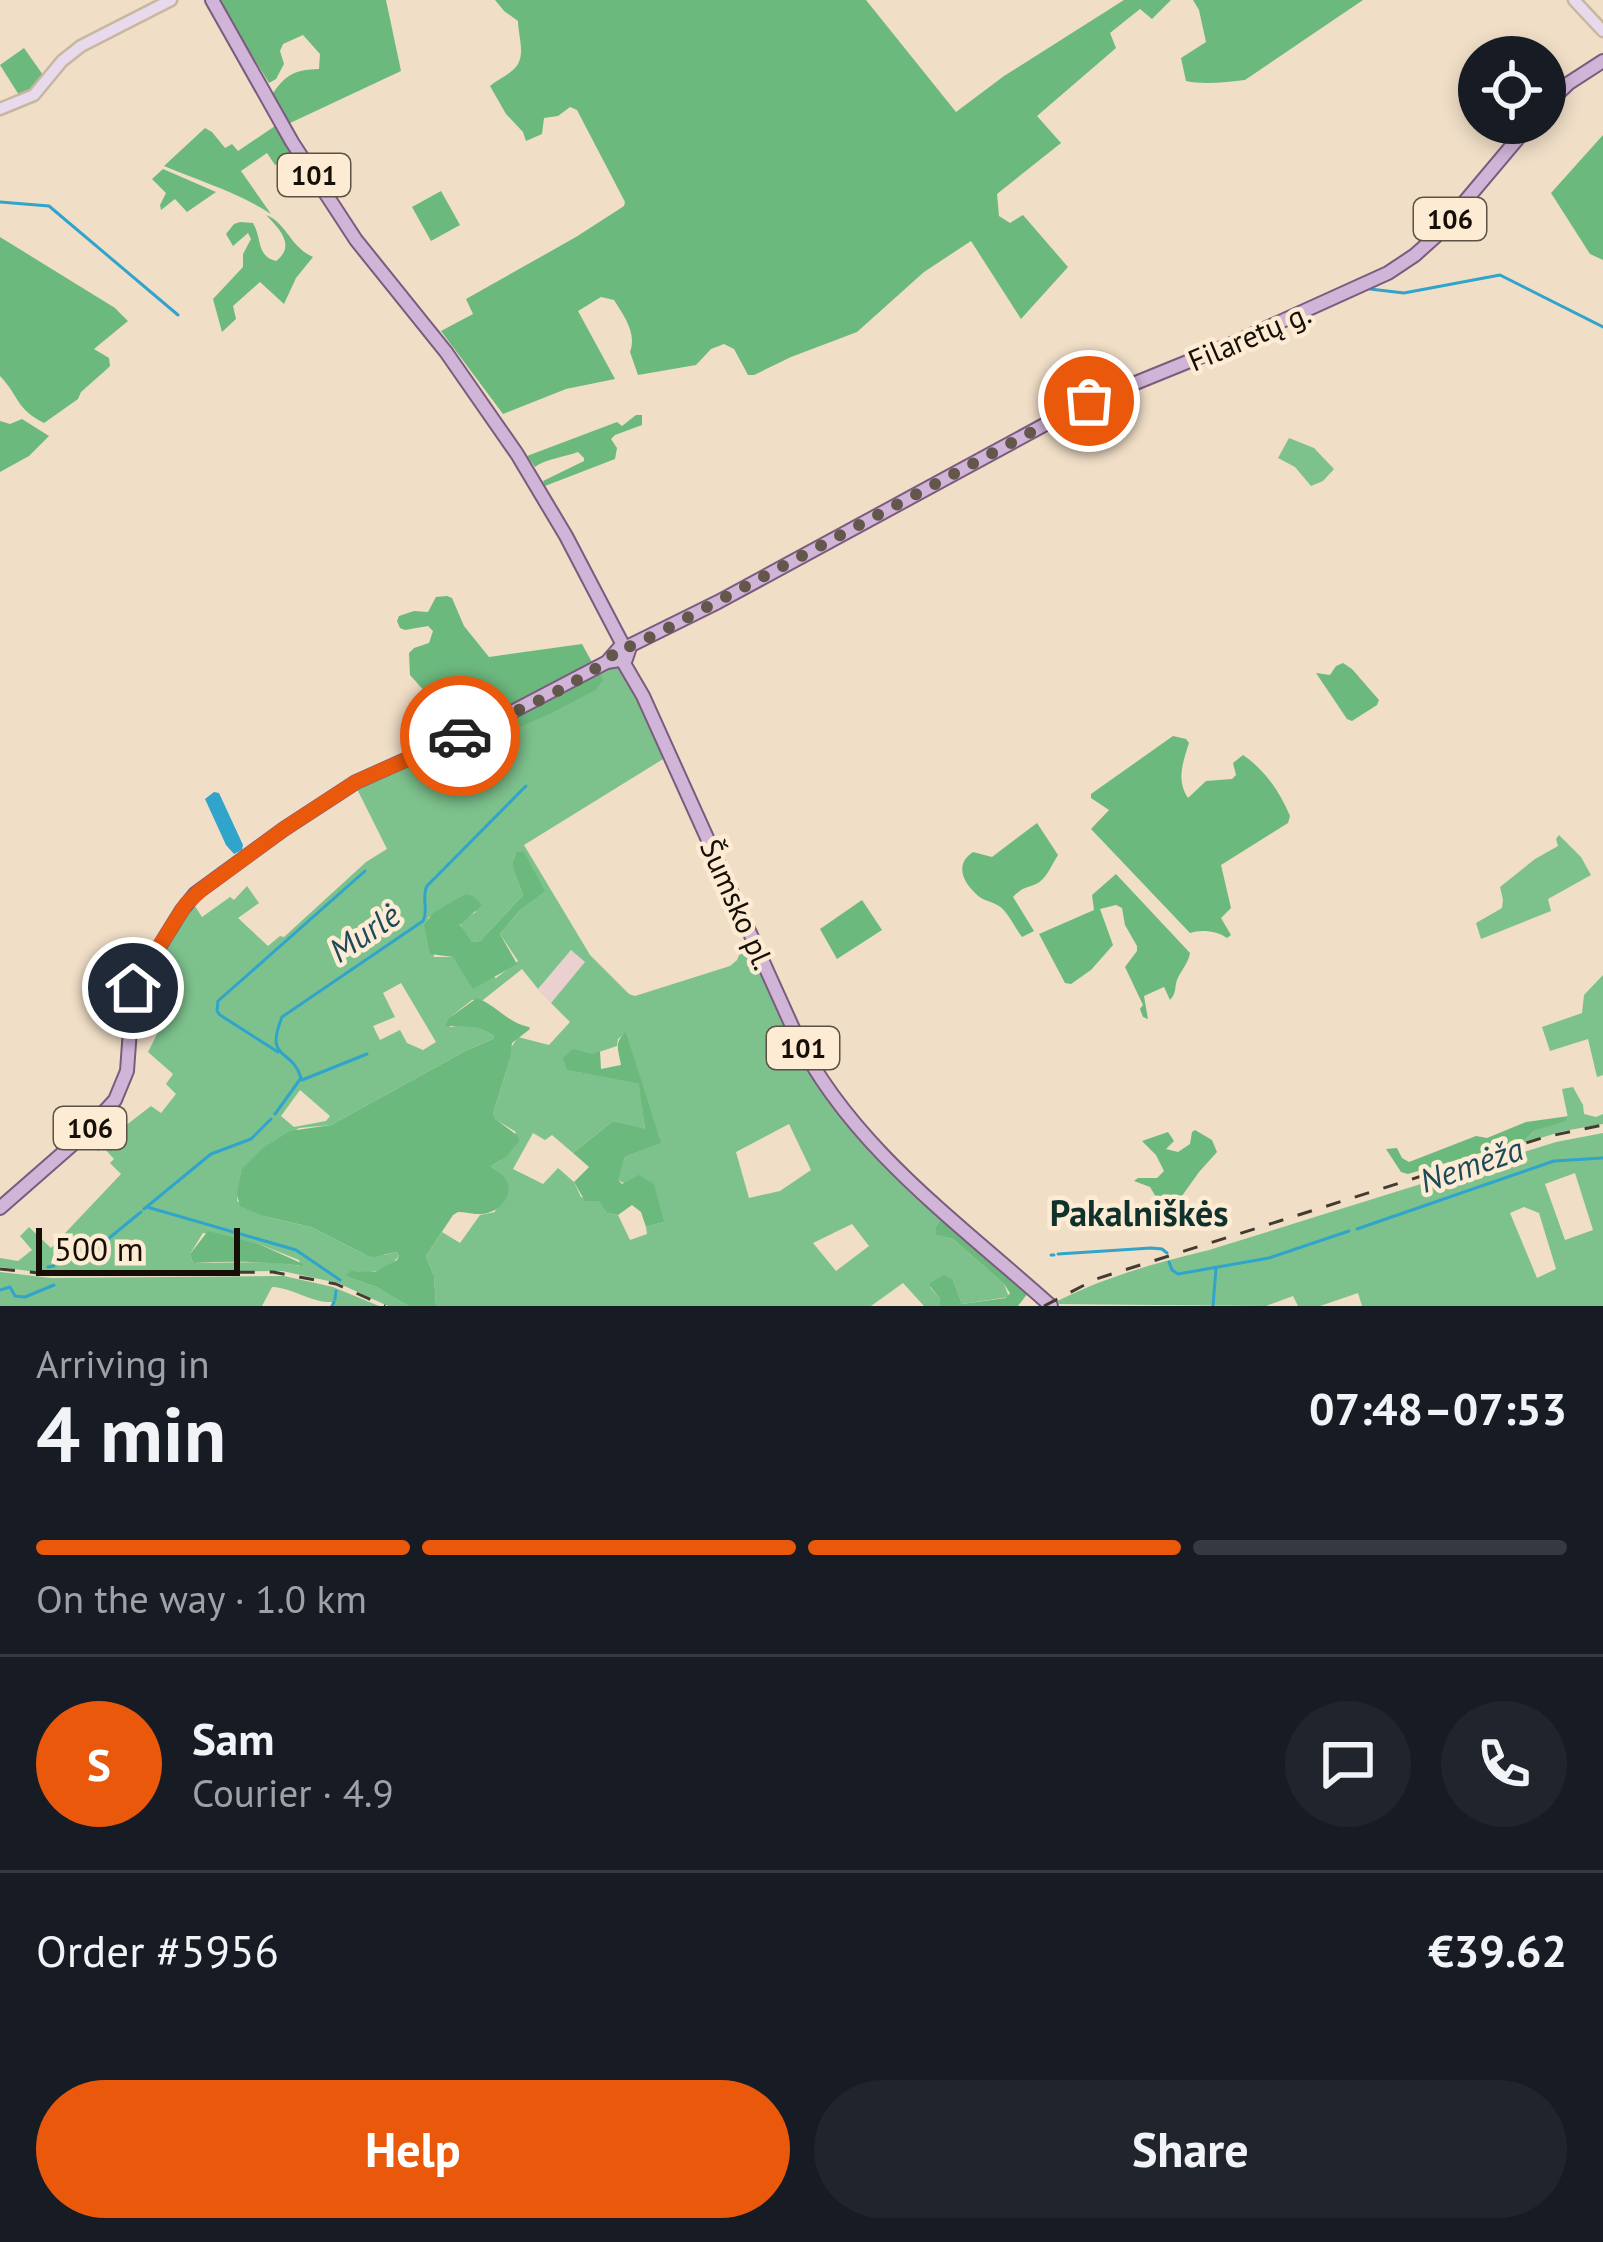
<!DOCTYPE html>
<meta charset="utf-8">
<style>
:root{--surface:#171b24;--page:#20242c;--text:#f1f3f6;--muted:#9ea1a6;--line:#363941;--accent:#ea580c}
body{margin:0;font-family:"PT Sans",sans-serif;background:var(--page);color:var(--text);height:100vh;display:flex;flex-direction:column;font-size:45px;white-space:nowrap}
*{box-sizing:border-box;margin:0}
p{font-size:39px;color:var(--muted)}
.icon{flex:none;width:66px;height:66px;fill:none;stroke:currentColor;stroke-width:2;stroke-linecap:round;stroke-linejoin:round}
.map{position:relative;height:1306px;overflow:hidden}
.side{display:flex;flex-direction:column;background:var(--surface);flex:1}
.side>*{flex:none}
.buttons{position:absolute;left:1458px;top:36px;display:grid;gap:24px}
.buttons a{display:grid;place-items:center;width:108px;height:108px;border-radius:50%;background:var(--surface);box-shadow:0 6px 18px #0003;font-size:60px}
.scale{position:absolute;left:36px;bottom:30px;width:204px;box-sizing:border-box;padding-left:12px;border:6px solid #150f07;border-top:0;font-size:33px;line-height:42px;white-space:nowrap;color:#150f07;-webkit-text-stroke:9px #fdebd4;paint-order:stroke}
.pin{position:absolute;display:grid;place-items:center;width:102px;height:102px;color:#fff;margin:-51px;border:6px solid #fff;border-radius:50%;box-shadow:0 3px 12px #0007}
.courier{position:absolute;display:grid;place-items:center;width:120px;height:120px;margin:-60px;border:9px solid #ea580c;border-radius:50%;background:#fff;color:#222;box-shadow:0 3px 15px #0007}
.overview em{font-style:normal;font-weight:700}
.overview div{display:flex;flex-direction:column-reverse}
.overview{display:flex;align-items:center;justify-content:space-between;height:204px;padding:0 36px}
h1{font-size:78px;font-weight:700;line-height:90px}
.bar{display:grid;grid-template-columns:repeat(4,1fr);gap:18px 12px;align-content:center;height:144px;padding:0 36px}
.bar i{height:15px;border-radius:9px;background:var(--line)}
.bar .active{background:var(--accent)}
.bar p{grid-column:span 4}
.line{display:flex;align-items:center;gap:30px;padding:0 36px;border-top:3px solid var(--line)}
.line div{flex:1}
.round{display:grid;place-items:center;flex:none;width:126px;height:126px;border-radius:63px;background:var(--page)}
.primary-button{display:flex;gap:24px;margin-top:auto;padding:24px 36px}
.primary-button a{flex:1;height:138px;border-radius:72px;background:var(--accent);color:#fff;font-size:48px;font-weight:700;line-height:138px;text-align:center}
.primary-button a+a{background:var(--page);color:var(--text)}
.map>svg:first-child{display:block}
.commercial{fill:#ead0ce}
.green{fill:#7dc28d;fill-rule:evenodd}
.forest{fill:#6cb97e}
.water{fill:#31a4cc}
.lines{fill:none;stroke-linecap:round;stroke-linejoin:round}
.stream{stroke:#31a4cc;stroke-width:3}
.secondary-casing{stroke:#c7b6a0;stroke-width:15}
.primary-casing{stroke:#7b5b7e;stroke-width:16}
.secondary{stroke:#e8daec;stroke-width:10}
.primary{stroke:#d1b5d8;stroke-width:12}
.rail{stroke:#443b30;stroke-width:3;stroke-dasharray:15 15;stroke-linecap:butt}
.done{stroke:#62574a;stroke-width:12;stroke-dasharray:0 21.6}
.route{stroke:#ea580c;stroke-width:15}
.labels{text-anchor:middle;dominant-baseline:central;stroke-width:9;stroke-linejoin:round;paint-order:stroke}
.shield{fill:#fdebd4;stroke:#5b5144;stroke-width:3}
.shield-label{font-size:27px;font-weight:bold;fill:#150f07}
.street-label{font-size:30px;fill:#150f07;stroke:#fdebd4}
.water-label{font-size:33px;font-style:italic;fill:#1b4a5b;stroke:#fdebd4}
.quarter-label{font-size:36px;font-weight:bold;fill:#10322d;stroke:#fdebd4}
</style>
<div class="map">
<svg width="1603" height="1306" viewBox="0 0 1603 1306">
<rect width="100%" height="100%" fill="#f0dec7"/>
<path class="commercial" d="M 571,950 L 585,962 L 551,1003 L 538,990 Z"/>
<g class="green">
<path d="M 1289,438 L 1314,448 L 1334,469 L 1323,481 L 1311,486 L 1295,467 L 1278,458 Z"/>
<path d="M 624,664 L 668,756 L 524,845 L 590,955 L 629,994 L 635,996 L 730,966 L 737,960 L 746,938 L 815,1076 L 944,1214 L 935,1228 L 937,1235 L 953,1239 L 1004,1284 L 1009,1297 L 962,1304 L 953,1280 L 930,1287 L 940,1299 L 940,1306 L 924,1306 L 903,1283 L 871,1306 L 436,1306 L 434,1276 L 426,1256 L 442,1232 L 460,1243 L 480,1215 L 495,1212 L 500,1174 L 491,1166 L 501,1160 L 516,1132 L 493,1118 L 493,1114 L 510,1059 L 510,1049 L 518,1037 L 549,1045 L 570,1022 L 551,1003 L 585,962 L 571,950 L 538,989 L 522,969 L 483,1000 L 472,1000 L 449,1018 L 450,1027 C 467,1024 479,1026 494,1036 L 493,1039 L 465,1051 L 331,1125 L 299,1128 L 241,1170 L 237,1201 L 263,1216 L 311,1227 L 366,1255 L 384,1255 L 396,1252 L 399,1255 C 391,1269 373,1275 357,1271 L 348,1277 L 376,1287 L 408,1306 L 388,1306 L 338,1283 L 282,1271 L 43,1273 L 0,1267 L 0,1258 L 18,1261 L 32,1250 L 20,1236 L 29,1227 L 51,1248 L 121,1174 L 110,1163 L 114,1159 L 104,1148 L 98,1151 L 87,1140 L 106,1121 L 116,1130 L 122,1124 L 125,1126 L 151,1106 L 161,1113 L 176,1094 L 166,1084 L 173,1074 L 148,1052 L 158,1032 L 146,1023 L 154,1006 L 172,988 L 149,965 L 191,900 L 202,917 L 230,897 L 234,900 L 247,886 L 259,903 L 238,918 L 268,946 L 280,936 L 284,937 L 366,862 L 387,849 L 355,785 L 464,736 C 507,753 561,689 596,671 C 604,667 615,666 624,664 ZM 512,864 L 544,890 L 520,910 L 500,934 L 518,961 L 496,978 L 453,957 L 434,957 L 428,918 L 465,894 L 476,912 L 461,921 L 461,929 L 472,942 L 480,941 L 523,895 ZM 401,983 L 436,1042 L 423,1050 L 407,1043 L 400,1030 L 380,1040 L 373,1026 L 395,1017 L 383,993 ZM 626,1033 L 660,1143 L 625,1157 L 617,1180 L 624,1183 L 664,1222 L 646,1227 L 647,1234 L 630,1240 L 618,1215 L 607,1213 L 600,1201 L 581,1197 L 574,1182 L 558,1168 L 543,1184 L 513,1169 L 533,1133 L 545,1140 L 552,1135 L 573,1153 L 613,1121 L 645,1130 L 640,1084 L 568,1070 L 566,1063 L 617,1046 L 618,1039 ZM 300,1090 L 330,1116 L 326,1121 L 294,1127 L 281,1116 ZM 789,1124 L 811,1170 L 780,1191 L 749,1198 L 736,1152 ZM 852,1224 L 869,1246 L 836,1271 L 813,1243 ZM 203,1233 L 259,1244 L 299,1260 L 301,1266 L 273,1262 L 193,1263 L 190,1254 Z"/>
<path d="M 1559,835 L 1581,857 L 1591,875 L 1548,899 L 1551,911 L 1481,939 L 1476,923 L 1502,908 L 1503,900 L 1500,887 L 1535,859 L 1558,846 L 1556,839 Z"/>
<path d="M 1603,975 L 1603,1075 L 1597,1077 L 1588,1039 L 1550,1051 L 1542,1027 L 1582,1013 L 1584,995 Z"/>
<path d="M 1573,1087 L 1583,1105 L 1584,1114 L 1596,1117 L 1603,1114 L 1603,1124 L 1564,1131 L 1509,1147 L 1508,1144 L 1525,1140 L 1534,1131 L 1568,1118 L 1562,1089 Z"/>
<path d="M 1603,1133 L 1603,1306 L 1362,1306 L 1358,1293 L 1320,1306 L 1298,1306 L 1293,1296 L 1266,1306 L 1052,1304 C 1101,1278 1155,1263 1209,1250 L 1556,1142 ZM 1575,1173 L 1593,1230 L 1565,1240 L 1545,1184 ZM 1524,1207 L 1539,1213 L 1556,1269 L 1537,1278 L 1510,1213 Z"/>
<path d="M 0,1272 L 51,1278 L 284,1276 L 333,1287 L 379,1306 L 333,1306 L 332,1302 C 311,1303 294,1288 272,1287 L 262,1306 L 0,1306 Z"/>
</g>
<g class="forest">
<path d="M 218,0 L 386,0 L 401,71 L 288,124 L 272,96 L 273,93 C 287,73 296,70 319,69 L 320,54 L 303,35 L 283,44 L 280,51 L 284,64 L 276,79 L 269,83 Z"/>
<path d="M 495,0 L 866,0 L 956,112 L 1004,76 L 1124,0 L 1171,0 L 1152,19 L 1140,9 L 1110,33 L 1116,48 L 1037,116 L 1061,143 L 997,194 L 999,216 L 1010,223 L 1023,215 L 1068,267 L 1021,319 L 971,241 L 924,272 L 857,332 L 791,357 L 754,375 L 748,375 L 734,349 L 724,344 L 711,349 L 696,365 L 638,375 L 630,352 C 637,333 624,316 614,300 L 601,297 L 578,311 L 615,379 L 566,389 L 503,414 L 441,331 L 473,314 L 466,299 L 576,237 L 624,206 L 625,202 L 577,110 L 570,107 L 558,116 L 544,118 L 542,134 L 526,141 L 523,132 L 506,114 L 490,86 C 497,80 507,76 514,69 C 527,57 518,36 518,21 L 504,11 Z"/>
<path d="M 1193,0 L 1363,0 L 1245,80 C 1227,82 1204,85 1186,81 L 1181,58 L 1206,42 L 1199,10 Z"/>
<path d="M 24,48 L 43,75 L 34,87 L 19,95 L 0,65 Z"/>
<path d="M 275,126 L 304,171 L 294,178 L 283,161 L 275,165 L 267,153 L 241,171 L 271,214 C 239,193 200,181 164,166 L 205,128 L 212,132 L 225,148 L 232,144 L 238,151 Z"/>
<path d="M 1603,135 L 1603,260 L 1590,254 L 1551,193 Z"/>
<path d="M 163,169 L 216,192 L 187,212 L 175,199 L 161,210 L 160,205 L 166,193 L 152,179 Z"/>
<path d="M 441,191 L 460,225 L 431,241 L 412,207 Z"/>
<path d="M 266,215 C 286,222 290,247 313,257 L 296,278 L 284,304 L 260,282 L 233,306 L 236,319 L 222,332 L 213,299 L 243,267 L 243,254 L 251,239 L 248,233 L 233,246 L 226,234 L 234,224 L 240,222 L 253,223 C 262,238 256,256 276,261 C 296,246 280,229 266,215 Z"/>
<path d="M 0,237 L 115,308 L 128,321 L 94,349 L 109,358 L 110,366 L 107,369 L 81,392 L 78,399 L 44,423 C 15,408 20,397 0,376 Z"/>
<path d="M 636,415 L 642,415 L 642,425 L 615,435 L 611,439 L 617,448 L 615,459 L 545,486 L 543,481 L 584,461 L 584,458 L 578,452 C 565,457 545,459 535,467 L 527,456 L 617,422 L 622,426 Z"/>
<path d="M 22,419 L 49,436 L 29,456 L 0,472 L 0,421 L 10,424 Z"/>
<path d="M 447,596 L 452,598 L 464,626 L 489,657 L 582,644 L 593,664 L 455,734 L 445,714 L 410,675 L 409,653 L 414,648 L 429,643 L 433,631 L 428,626 L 405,630 L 400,628 L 397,621 L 399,616 L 414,611 L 428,612 L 436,597 Z"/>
<path d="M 1343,663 L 1352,669 L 1379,700 L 1377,705 L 1352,721 L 1347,719 L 1316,673 L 1330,675 L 1336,666 Z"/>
<path d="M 598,670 L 603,680 L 596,690 C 567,704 493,748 464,736 Z"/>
<path d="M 1173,736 L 1186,739 L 1189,743 C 1183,762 1176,780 1188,798 L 1206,781 L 1232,779 L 1236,775 L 1233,763 L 1243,755 C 1265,770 1280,792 1290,816 L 1288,823 L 1221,865 L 1231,908 L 1221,918 L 1231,935 L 1227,938 C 1218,931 1201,929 1190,933 L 1091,829 L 1109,810 L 1091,798 L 1091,794 Z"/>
<path d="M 1037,823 L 1058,855 C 1052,864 1046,880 1036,884 C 1024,889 1023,887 1013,897 L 1034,931 L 1022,937 C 1015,928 1008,912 999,906 C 993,902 986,901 981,898 C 964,885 953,865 973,852 L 992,857 Z"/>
<path d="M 517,852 L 524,852 L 545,891 L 520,910 L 500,934 L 517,964 L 473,989 L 453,957 L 430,954 L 424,925 L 433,913 L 465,894 L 473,896 L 482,905 L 460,925 L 472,942 L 480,941 L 523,895 L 512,865 Z"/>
<path d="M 1116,874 L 1190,953 C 1188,964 1181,970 1177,980 C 1174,989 1177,992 1170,1000 L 1164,987 L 1144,996 L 1148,1019 L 1143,1017 L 1140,1009 L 1143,1005 L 1125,967 L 1137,951 L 1137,946 L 1125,925 L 1122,908 L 1116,905 L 1100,909 L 1113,945 L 1091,970 L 1071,984 L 1065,983 L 1039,934 L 1094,910 L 1092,895 Z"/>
<path d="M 862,900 L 882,930 L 837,959 L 820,929 Z"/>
<path d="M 477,998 C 496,1005 509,1024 529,1027 L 530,1029 L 512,1043 L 510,1059 L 493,1114 L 494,1118 L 518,1136 L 519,1141 L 506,1157 L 491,1166 C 496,1171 503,1174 506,1180 C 516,1197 495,1215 479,1214 C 472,1214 465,1212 458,1212 L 453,1215 L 426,1256 L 434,1276 L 436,1306 L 408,1306 L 376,1287 L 348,1277 L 347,1274 L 351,1271 L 375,1272 L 397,1260 L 399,1255 L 396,1252 L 374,1257 L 366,1255 L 311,1227 L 263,1216 L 240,1206 L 237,1195 L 241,1170 L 263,1148 L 290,1131 L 331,1125 L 465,1051 L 493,1039 L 494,1036 C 477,1024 464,1027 445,1026 L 449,1018 Z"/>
<path d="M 626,1032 L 661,1143 L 625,1157 L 618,1180 L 622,1184 L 639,1175 L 654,1184 L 664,1222 L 646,1227 L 641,1212 L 632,1205 L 618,1215 L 607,1213 L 599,1201 L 585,1201 L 574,1182 L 589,1167 L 573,1153 L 613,1121 L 645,1129 L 639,1084 L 567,1070 L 563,1058 L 573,1049 L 592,1054 L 600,1051 L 601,1069 L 621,1065 C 619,1051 613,1043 626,1032 Z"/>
<path d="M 1569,1116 L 1565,1121 L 1534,1131 L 1525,1140 L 1408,1174 L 1401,1172 L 1386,1149 L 1397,1148 L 1402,1158 L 1409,1162 L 1476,1136 L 1487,1138 L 1526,1122 Z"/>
<path d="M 1195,1130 L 1212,1140 L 1217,1152 L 1199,1172 L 1172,1210 L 1165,1212 L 1150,1187 L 1134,1181 L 1138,1178 L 1157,1178 L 1164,1171 L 1156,1155 L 1142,1141 L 1168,1132 L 1174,1141 L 1166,1149 L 1178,1152 L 1190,1144 L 1192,1132 Z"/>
<path d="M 944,1214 L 1028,1293 L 1018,1306 L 940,1306 L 940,1299 L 930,1286 L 930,1283 L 944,1275 L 953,1280 L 962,1304 L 1006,1298 L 1010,1293 L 1004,1284 L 953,1239 L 936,1235 L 935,1228 Z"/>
<path d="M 208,1231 L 259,1244 L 303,1264 L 302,1266 C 265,1261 229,1261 193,1263 L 190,1254 Z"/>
</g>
<path class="water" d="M 214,792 L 219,793 L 243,845 L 242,850 L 234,854 L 226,845 L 205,799 Z"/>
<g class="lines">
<g class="stream">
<path d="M 0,202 L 49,206 L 178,315"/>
<path d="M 1370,289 L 1404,293 L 1500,275 L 1603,327"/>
<path d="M 278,1052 L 220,1015 L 217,1011 L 218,1001 L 365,871"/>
<path d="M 302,1080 L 367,1054"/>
<path d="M 275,1114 L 301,1078 C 292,1047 264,1062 282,1017 L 423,921 C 429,910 421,898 427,886 L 526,786"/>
<path d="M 147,1207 L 296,1250 L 340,1280"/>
<path d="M 144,1209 L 211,1154 L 251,1139 L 271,1119"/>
<path d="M 1357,1229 L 1554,1161 L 1603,1158"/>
<path d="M 1058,1254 L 1151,1248 L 1162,1249 L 1167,1253"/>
<path d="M 1051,1255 L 1054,1255"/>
<path d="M 1169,1262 L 1172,1270 L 1178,1274 L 1269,1258 L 1349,1231"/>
<path d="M 58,1264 L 97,1248 L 141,1212"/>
<path d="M 48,1267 L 54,1266"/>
<path d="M 0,1290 L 10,1287 L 15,1296 L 25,1297 L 54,1285"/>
<path d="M 335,1299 L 336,1291"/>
<path d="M 332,1306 L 334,1302"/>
<path d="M 1213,1306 L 1216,1268"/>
</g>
<g class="secondary-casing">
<g id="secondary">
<path d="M 1574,0 L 1603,31"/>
<path d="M 0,109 L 34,95 L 62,61 L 81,46 L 171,0"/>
</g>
</g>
<g class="primary-casing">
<g id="primary">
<path d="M 212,0 L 292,142 L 356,240 L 446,352 L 517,454 L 566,536 L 624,647"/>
<path d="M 1545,106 L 1569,83 L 1603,61"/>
<path d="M 627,647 L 718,602 L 1079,406 L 1229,345 L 1388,273 L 1415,255 L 1435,237 L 1531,123"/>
<path d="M 622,660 L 643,696 L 796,1035 C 851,1147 960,1224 1051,1306"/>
<path d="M 0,1208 L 80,1138 L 115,1100 L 127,1071 L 133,989 L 182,910 L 195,894 L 284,829 L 356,782 L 506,715 L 607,662 L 626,659 L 629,650 L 620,647 L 607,662"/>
</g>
</g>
<use href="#secondary" class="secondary"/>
<use href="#primary" class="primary"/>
<g class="rail">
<path d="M 0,1269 L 48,1274 L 273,1272 L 336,1284 L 385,1306"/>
<path d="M 1044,1306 L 1096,1279 L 1545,1137 L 1603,1125"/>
</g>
</g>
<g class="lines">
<path class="done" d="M 460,736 C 501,718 594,680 620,647 L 632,646 L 670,627 L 1089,401"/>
<path class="route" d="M 133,988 L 186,904 L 201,890 L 284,829 L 356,782 L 460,736"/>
</g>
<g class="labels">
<g class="shield">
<rect x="278" y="154" width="72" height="42" rx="9"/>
<rect x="1414" y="198" width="72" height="42" rx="9"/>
<rect x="767" y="1027" width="72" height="42" rx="9"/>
<rect x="54" y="1107" width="72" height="42" rx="9"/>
</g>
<g class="shield-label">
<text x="314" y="175">101</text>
<text x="1450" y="219">106</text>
<text x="803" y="1048">101</text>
<text x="90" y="1128">106</text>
</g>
<g class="street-label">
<text transform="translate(1249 336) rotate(-23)">Filaretų g.</text>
<text transform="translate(738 904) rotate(66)">Šumsko pl.</text>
</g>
<g class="water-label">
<text transform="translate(364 932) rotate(-34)">Murlė</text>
<text transform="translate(1471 1164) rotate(-19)">Nemėža</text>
</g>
<g class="quarter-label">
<text x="1139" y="1212">Pakalniškės</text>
</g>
</g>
</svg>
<div class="buttons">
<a><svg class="icon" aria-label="locate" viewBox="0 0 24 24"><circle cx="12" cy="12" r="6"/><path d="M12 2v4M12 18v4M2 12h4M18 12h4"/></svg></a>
</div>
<div class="scale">500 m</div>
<div class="pin" style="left:1089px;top:401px;background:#ea580c"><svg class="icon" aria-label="bag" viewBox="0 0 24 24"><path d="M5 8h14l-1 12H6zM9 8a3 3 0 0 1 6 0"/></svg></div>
<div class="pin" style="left:133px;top:988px;background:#1f2937"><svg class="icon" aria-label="home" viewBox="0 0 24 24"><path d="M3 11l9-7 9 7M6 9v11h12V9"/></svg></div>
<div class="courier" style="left:460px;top:736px"><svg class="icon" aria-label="car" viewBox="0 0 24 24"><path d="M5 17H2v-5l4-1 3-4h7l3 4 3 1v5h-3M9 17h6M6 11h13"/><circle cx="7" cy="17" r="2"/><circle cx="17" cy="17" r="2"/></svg></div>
</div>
<section class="side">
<div class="overview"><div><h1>4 min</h1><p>Arriving in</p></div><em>07:48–07:53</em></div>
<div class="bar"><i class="active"></i><i class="active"></i><i class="active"></i><i></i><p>On the way · 1.0 km</p></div>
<div class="line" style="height:216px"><b class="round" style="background:var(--accent);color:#fff">S</b><div><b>Sam</b><p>Courier · 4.9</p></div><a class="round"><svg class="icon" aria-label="chat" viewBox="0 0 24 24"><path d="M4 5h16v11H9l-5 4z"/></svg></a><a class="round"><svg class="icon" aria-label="phone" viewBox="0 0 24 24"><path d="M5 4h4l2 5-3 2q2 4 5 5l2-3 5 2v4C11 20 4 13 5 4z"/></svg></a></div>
<div class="line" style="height:156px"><div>Order #5956</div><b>€39.62</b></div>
<div class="primary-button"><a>Help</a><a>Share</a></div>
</section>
